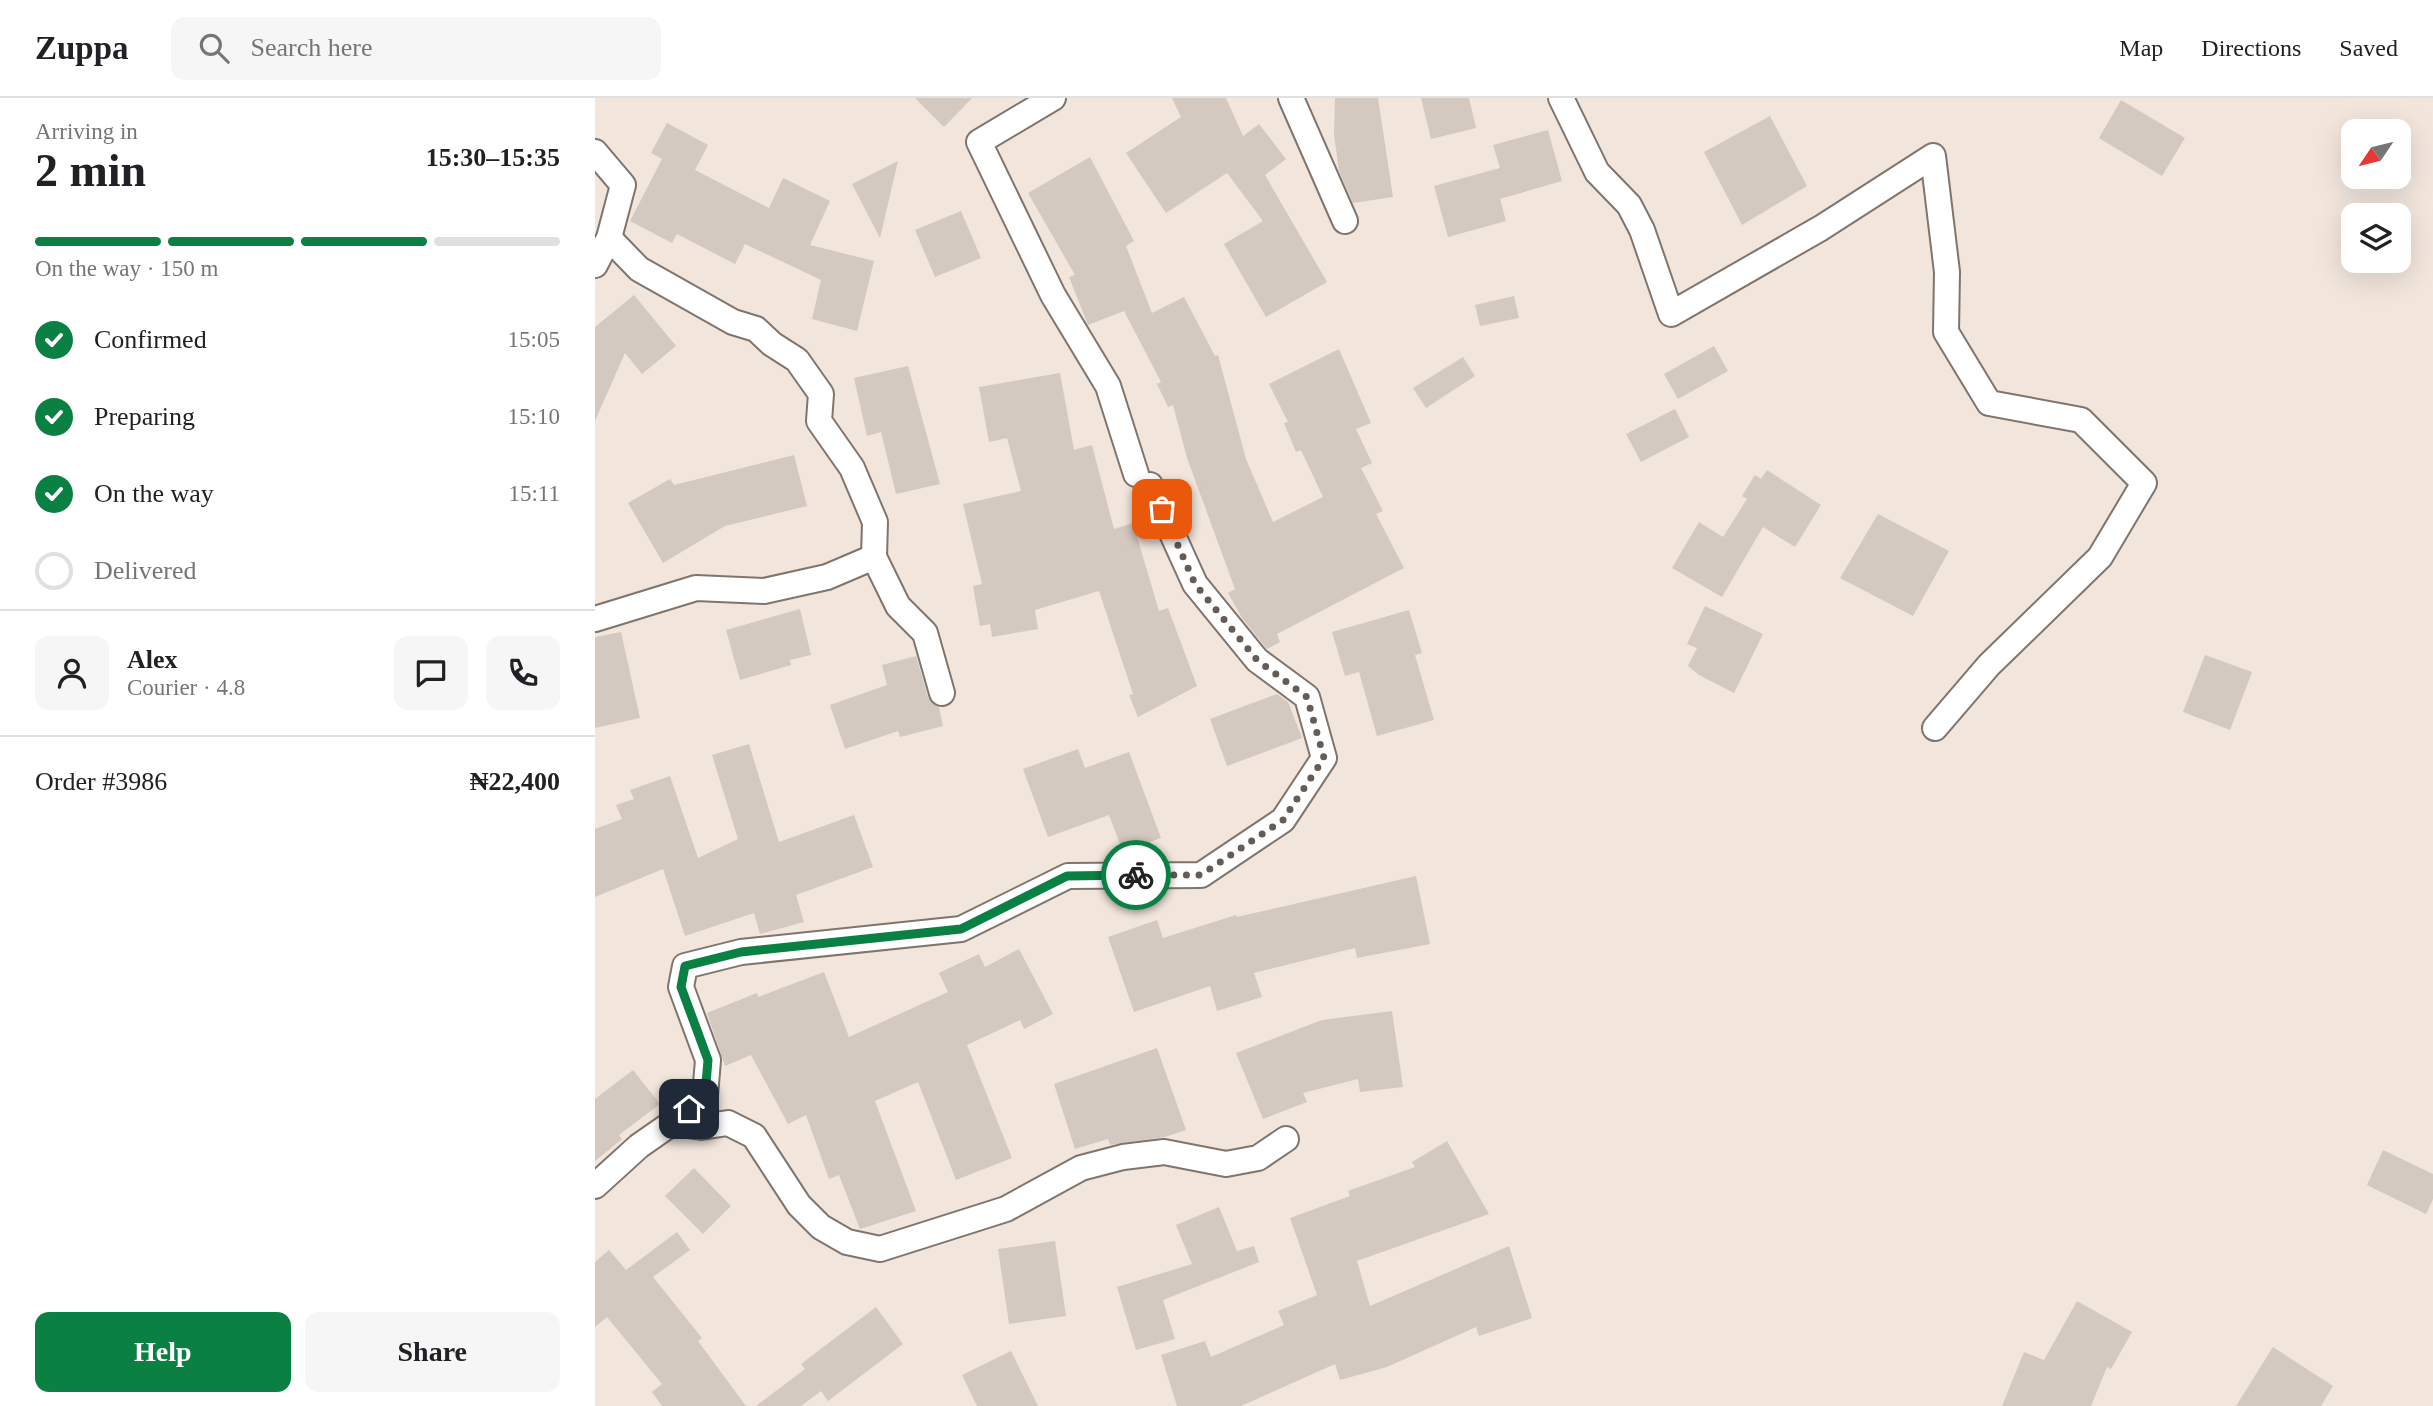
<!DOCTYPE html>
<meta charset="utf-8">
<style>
:root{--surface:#fff;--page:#f6f6f6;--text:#202124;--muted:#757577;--line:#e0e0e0;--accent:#0b8043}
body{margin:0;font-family:Georgia,serif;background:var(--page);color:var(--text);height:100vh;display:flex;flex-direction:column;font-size:26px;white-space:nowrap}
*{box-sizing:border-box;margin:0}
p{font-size:23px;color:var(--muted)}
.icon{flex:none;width:38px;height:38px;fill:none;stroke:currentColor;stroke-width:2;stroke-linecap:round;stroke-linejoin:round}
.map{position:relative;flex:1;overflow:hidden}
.sheet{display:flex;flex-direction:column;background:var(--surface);width:595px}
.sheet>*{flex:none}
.needle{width:46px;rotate:235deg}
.controls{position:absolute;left:1746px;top:21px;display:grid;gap:14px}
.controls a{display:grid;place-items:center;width:70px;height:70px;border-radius:14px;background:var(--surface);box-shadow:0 7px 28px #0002;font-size:35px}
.pin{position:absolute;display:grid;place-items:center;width:60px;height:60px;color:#fff;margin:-30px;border-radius:14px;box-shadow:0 4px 10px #0006}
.courier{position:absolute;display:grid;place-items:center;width:70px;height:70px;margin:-35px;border:5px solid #0b8043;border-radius:50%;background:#fff;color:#222;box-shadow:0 2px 9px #0007}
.head em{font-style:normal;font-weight:800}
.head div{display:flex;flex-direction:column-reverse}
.head{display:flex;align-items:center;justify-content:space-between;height:119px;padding:0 35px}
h1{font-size:46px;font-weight:800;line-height:52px}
.bar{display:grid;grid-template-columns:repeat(4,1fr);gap:10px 7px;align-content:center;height:84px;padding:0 35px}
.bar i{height:9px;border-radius:5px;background:var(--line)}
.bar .active{background:var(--accent)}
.bar p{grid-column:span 4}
.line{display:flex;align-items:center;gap:18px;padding:0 35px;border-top:2px solid var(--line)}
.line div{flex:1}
.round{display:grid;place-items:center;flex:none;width:74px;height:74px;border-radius:14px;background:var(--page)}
ol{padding:0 35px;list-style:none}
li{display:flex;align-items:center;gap:21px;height:77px}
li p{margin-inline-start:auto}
li .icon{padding:7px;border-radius:50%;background:var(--accent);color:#fff;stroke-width:4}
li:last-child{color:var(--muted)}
li i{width:38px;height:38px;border:4px solid var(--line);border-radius:50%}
.primary-button{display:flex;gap:14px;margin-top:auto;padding:14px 35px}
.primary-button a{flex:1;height:80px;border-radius:14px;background:var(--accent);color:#fff;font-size:28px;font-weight:800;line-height:80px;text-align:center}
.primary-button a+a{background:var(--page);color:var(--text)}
header{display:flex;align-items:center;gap:42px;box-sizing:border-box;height:98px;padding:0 35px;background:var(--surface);border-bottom:2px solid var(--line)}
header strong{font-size:33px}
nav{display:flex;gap:38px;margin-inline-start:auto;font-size:24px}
.search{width:490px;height:63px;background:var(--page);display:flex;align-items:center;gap:18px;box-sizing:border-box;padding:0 24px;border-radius:14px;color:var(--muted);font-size:26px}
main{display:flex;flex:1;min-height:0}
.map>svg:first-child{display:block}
.building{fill:#d4c9c0}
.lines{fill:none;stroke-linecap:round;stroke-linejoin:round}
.street-casing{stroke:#7f756d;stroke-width:28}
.street{stroke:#fff;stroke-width:24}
.done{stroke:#635c57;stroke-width:7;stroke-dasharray:0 12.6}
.route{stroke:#0b8043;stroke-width:9}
</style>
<header>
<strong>Zuppa</strong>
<div class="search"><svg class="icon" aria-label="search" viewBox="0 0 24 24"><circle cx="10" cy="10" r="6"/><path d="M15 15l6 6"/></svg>Search here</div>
<nav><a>Map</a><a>Directions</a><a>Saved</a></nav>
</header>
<main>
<section class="sheet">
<div class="head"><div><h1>2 min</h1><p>Arriving in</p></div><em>15:30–15:35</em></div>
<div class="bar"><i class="active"></i><i class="active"></i><i class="active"></i><i></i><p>On the way · 150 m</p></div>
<ol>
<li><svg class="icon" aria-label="check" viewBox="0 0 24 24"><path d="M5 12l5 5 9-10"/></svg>Confirmed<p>15:05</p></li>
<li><svg class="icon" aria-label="check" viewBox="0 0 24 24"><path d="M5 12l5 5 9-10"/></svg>Preparing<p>15:10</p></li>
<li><svg class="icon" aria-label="check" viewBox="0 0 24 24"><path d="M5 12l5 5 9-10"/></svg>On the way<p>15:11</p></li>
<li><i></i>Delivered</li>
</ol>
<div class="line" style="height:126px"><a class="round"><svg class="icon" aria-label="person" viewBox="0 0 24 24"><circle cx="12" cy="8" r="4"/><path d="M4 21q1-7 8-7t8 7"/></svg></a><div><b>Alex</b><p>Courier · 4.8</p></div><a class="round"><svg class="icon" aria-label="chat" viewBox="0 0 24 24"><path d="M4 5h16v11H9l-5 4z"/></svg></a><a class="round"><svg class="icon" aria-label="phone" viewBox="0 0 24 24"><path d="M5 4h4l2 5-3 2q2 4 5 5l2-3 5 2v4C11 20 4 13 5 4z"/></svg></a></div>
<div class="line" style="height:91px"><div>Order #3986</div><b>₦22,400</b></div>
<div class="primary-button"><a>Help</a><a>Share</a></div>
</section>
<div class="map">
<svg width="1838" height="1308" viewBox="0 0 1838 1308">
<rect width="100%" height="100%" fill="#f1e5dc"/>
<g class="building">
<path d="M 320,0 L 377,0 L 349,29 Z"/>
<path d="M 577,0 L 631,0 L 648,38 L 664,26 L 691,61 L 670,77 L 732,184 L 671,219 L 629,146 L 668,123 L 632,75 L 571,115 L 531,55 L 586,19 Z"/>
<path d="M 740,0 L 783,0 L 798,99 L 758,105 L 744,73 L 739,36 Z"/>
<path d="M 826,0 L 874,0 L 881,30 L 836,41 Z"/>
<path d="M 1526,2 L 1590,40 L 1567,78 L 1504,40 Z"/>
<path d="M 1175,18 L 1212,88 L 1147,127 L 1109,54 Z"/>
<path d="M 72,25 L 113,47 L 100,72 L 174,110 L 188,80 L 235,103 L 215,147 L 279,163 L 262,233 L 217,221 L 226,182 L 150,146 L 140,166 L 82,136 L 77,145 L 35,123 L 67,61 L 56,55 Z"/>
<path d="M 953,32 L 967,83 L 905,101 L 911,123 L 853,139 L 839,88 L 905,70 L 898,47 Z"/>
<path d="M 495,59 L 539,143 L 531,148 L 557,215 L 589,199 L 620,258 L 623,257 L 651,361 L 678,424 L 728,399 L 706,352 L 701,354 L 689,325 L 693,324 L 674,286 L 744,251 L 776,325 L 761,331 L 777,365 L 766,370 L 788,413 L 781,416 L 809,470 L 682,536 L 685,544 L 672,551 L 647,520 L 633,495 L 640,491 L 592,360 L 578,307 L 573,309 L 562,286 L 566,284 L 529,213 L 493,227 L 474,179 L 480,177 L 433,95 Z"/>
<path d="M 303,63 L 285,140 L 257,86 Z"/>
<path d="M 366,113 L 386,160 L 340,179 L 320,132 Z"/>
<path d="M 39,197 L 81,248 L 47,276 L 30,255 L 0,323 L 0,229 Z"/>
<path d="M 919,198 L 924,220 L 885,228 L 880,207 Z"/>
<path d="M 1119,248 L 1133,273 L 1083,301 L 1069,276 Z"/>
<path d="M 868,259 L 880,278 L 831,310 L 818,290 Z"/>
<path d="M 313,268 L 345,386 L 301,396 L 286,334 L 272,338 L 259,280 Z"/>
<path d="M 465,275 L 479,352 L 497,347 L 519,431 L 538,425 L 564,513 L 573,510 L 602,588 L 543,619 L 534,597 L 538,596 L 504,493 L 440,512 L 443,531 L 397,539 L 395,526 L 385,528 L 378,488 L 387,486 L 368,406 L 426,393 L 412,340 L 394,344 L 384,289 Z"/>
<path d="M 1080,311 L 1094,339 L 1046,364 L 1031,336 Z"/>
<path d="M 199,357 L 212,408 L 130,428 L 68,465 L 33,405 L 75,381 L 79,387 Z"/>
<path d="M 1172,372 L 1226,407 L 1200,449 L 1168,429 L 1127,499 L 1077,470 L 1104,424 L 1128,439 L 1152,401 L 1147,398 L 1160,377 L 1166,381 Z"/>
<path d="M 1283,416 L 1354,453 L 1318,518 L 1245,480 Z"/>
<path d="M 1110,508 L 1168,536 L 1139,595 L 1104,577 L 1093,568 L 1102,550 L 1092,546 Z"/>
<path d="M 205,511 L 216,557 L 195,562 L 196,567 L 145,582 L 131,532 Z"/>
<path d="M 814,512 L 827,555 L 820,557 L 839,622 L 782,638 L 764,574 L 750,578 L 737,534 Z"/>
<path d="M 26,534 L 45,620 L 0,630 L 0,539 Z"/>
<path d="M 1610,557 L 1657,574 L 1635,632 L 1588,614 Z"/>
<path d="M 321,558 L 333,599 L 344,609 L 348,628 L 305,639 L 303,633 L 250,651 L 235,607 L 292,587 L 287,567 Z"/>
<path d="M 682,596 L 693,604 L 707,640 L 632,668 L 615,621 Z"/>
<path d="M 154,646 L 184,744 L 259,717 L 278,769 L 201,797 L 209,824 L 165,836 L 159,815 L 90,838 L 68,771 L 0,799 L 0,731 L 27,721 L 21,707 L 39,701 L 35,692 L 75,678 L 103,760 L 143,741 L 117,657 Z"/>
<path d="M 483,651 L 490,670 L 534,654 L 566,740 L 528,754 L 514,717 L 453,739 L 428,671 Z"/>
<path d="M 821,778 L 835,846 L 762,860 L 760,850 L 659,875 L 667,899 L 622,913 L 615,888 L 539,914 L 513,839 L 562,822 L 568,840 L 641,817 L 642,819 Z"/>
<path d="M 424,851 L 458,916 L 429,931 L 425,922 L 372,947 L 417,1060 L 361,1082 L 323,984 L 280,1003 L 321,1113 L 265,1131 L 244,1077 L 234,1081 L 211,1017 L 193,1026 L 156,957 L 130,968 L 112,915 L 162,895 L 163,899 L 229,874 L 254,939 L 353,894 L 344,875 L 384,856 L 390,869 Z"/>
<path d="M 797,913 L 808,989 L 765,994 L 763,981 L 708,995 L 712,1004 L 668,1021 L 641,955 L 727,922 Z"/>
<path d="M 562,950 L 591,1032 L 570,1039 L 515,1047 L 513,1041 L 480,1051 L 459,986 Z"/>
<path d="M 38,972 L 65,1006 L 24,1037 L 27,1041 L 0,1063 L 0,1001 Z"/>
<path d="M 852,1043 L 894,1116 L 762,1163 L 775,1208 L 914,1148 L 937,1220 L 884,1238 L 881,1229 L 792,1269 L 745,1282 L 740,1266 L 646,1308 L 582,1308 L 566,1257 L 610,1243 L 616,1259 L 689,1227 L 683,1213 L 722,1197 L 695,1120 L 755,1098 L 753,1093 L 820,1069 L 817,1064 Z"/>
<path d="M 1788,1052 L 1838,1076 L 1838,1101 L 1831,1116 L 1772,1087 Z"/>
<path d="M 99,1070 L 136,1108 L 108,1136 L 70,1098 Z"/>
<path d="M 624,1109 L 642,1153 L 659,1148 L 664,1164 L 568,1202 L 580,1241 L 541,1252 L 522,1189 L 597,1166 L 581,1127 Z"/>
<path d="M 82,1134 L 95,1152 L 58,1179 L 107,1240 L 103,1243 L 151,1308 L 67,1308 L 57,1294 L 67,1286 L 12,1219 L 0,1229 L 0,1164 L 14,1152 L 31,1172 Z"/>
<path d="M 460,1143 L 471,1218 L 414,1226 L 403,1151 Z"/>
<path d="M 1482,1203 L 1537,1234 L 1516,1271 L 1512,1269 L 1496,1308 L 1407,1308 L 1429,1254 L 1449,1262 Z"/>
<path d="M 281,1209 L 308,1246 L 233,1303 L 226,1293 L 206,1308 L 161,1308 L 210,1271 L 206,1266 Z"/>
<path d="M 1678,1249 L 1738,1288 L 1726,1308 L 1641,1308 Z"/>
<path d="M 416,1253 L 443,1308 L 382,1308 L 367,1277 Z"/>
</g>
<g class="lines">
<g class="street-casing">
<g id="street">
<path d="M 458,0 L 384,44 L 458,197 L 513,288 L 541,376"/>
<path d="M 696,0 L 750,123"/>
<path d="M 966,0 L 1002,74 L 1034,107 L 1047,132 L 1076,216 L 1226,130 L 1338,58 L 1352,174 L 1351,234 L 1394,305 L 1486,322 L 1549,385 L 1505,459 L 1394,567 L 1340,630"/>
<path d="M 0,54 L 28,87 L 14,140 L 0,167"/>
<path d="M 14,140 L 44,171 L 138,224 L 161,231 L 177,246 L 202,262 L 226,296 L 224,323 L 257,370 L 280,424 L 279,459 L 303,508 L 330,535 L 347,595"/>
<path d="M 0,521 L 101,490 L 169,493 L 232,479 L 279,459"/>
<path d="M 77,1025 L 110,998 L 113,962 L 86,889 L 90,868 L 146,854 L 366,831 L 473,778 L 606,777 L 688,722 L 729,660 L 712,599 L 662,562 L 600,486 L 555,387"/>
<path d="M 0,1088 L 44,1048 L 77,1025 L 106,1029 L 133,1025 L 159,1038 L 204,1107 L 226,1129 L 252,1144 L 285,1151 L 411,1111 L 486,1070 L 528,1059 L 569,1054 L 631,1066 L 663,1060 L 691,1041"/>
</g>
</g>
<use href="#street" class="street"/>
</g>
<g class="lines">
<path class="done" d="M 541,777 L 606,777 L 688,722 L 729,660 L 712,599 L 662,562 L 600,486 L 567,411"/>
<path class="route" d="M 94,1011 L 110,998 L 113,962 L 86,889 L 90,868 L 146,854 L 366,831 L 472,778 L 541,777"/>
</g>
</svg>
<div class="controls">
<a><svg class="needle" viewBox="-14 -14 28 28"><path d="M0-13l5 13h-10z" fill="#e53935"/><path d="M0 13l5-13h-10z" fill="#757577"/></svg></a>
<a><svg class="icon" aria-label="layers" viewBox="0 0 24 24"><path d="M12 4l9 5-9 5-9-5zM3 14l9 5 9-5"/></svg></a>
</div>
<div class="pin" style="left:567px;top:411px;background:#ea580c"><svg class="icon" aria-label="bag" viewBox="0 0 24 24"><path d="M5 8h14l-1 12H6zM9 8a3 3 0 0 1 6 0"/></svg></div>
<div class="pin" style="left:94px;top:1011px;background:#1f2937"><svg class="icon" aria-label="home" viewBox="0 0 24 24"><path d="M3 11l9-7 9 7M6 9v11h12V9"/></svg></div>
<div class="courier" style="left:541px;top:777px"><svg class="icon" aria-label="bike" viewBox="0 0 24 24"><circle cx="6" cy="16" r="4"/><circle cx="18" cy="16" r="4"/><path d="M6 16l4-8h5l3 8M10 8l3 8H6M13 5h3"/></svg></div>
</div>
</main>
